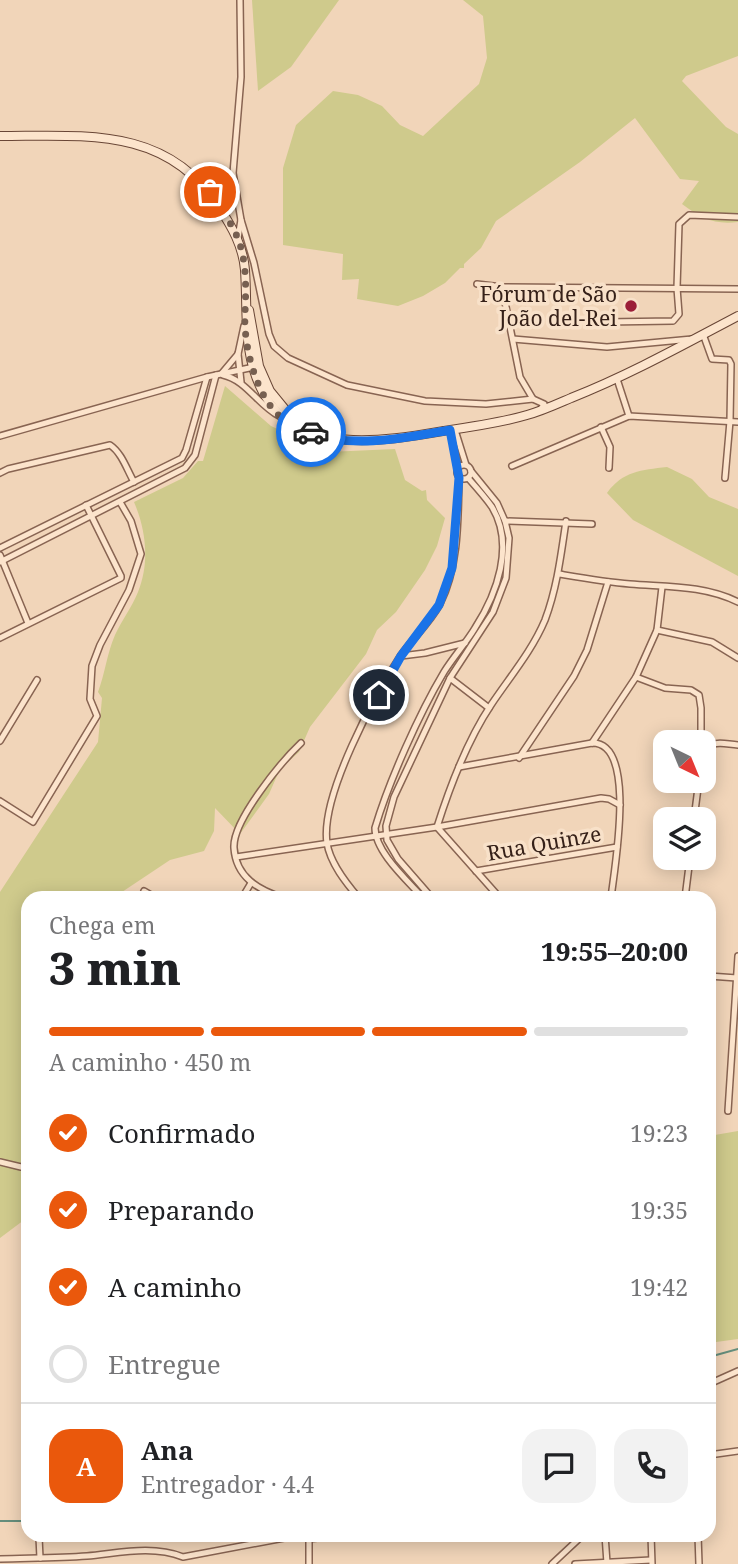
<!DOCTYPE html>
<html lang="pt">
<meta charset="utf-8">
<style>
:root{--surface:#fff;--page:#f2f2f2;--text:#202124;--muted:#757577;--line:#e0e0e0;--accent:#ea580c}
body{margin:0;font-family:"Noto Serif",serif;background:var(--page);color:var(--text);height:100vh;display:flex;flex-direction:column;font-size:26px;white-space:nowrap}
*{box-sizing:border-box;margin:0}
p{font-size:23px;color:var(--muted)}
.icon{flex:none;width:38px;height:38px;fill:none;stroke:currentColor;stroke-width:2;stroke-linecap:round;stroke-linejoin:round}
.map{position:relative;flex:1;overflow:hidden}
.sheet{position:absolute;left:21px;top:891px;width:695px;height:651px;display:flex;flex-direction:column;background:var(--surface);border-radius:21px;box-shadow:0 4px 18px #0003}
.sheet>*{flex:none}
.needle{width:46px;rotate:137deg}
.controls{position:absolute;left:653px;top:730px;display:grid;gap:14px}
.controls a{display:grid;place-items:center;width:63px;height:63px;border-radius:14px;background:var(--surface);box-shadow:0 4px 18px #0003;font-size:35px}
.pin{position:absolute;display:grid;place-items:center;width:60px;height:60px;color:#fff;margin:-30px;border:4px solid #fff;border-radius:50%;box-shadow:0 2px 7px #0007}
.courier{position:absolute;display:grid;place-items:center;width:70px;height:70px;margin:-35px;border:5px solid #1a73e8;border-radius:50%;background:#fff;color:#222;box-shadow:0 2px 9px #0007}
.headline em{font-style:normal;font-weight:800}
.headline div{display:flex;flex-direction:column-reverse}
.headline{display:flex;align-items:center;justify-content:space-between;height:119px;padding:0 28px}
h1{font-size:46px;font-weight:800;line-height:52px}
.bar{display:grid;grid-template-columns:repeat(4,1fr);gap:10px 7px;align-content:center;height:84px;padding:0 28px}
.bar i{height:9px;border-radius:5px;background:var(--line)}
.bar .on{background:var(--accent)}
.bar p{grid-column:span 4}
.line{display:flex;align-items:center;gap:18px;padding:0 28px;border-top:2px solid var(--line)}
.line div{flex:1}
.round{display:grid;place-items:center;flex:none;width:74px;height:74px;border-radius:21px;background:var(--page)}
ol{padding:0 28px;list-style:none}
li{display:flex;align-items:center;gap:21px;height:77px}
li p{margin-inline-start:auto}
li .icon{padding:7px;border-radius:50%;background:var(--accent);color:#fff;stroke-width:4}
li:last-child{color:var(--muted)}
li i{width:38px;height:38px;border:4px solid var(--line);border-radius:50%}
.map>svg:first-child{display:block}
.green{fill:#cfca8c}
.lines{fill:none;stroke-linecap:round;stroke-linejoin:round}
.stream{stroke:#658e7c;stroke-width:2}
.street-casing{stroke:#886452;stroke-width:8}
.secondary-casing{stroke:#694636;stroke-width:10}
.street{stroke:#fce4cc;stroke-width:5}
.secondary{stroke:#fce4cc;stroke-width:8}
.done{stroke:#776051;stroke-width:7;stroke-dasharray:0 12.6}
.route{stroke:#1a73e8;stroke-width:9}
.poi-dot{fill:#9b1e38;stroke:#f8e1c9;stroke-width:2.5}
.labels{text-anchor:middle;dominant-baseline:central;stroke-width:7;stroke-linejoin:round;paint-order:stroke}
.poi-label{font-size:21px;fill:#362119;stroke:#f8e1c9;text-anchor:end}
.street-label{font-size:21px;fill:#362119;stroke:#f8e1c9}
</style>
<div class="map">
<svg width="738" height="1564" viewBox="0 0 738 1564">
<rect width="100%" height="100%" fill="#f1d5b9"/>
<g class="green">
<path d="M 252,0 L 339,0 L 291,67 L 258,91 Z"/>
<path d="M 463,0 L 738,0 L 738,56 L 686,76 L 682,81 L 726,127 L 738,134 L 738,222 C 714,225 701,218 682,204 L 699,181 L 680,179 L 635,118 L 580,162 L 496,221 L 481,248 L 464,264 L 464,268 L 460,268 L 445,283 L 423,296 L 398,306 L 357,299 L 359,279 L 342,280 L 343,254 L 283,245 L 283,168 L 296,125 L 333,91 L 358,95 L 382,106 L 400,125 L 423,136 L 479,84 L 487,58 L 483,16 Z"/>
<path d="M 225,386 L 271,426 L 328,452 L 395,449 L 405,480 L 422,491 L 426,490 L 427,500 L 445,518 L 437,546 L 425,570 L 396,612 L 377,630 L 366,654 L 310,727 L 299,752 L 280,769 L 269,794 L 240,834 L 215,808 L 214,831 L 204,851 L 170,860 L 113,898 L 28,898 L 28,1217 L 0,1238 L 0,892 L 98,742 L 102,698 L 98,692 C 105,674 107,653 115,635 C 122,620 132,607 138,592 C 150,562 146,530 134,502 L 183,478 L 198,461 L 203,461 Z"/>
<path d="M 667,467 L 692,479 L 709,497 L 738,509 L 738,576 L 633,520 L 607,493 C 623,471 641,470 667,467 Z"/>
<path d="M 738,1131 L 738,1339 L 709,1343 L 709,1136 Z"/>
</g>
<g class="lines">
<g class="stream">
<path d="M 709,1357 L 738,1349"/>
<path d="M 0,1521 L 28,1521"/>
</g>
<g class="street-casing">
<g id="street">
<path d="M 241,220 L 254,263 L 269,334 L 274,346 L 288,358 L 347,385 L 425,401 L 486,404 L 533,399"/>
<path d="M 238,238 L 241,220 L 233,173 L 241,77 L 240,0"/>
<path d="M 477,284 L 502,287 L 738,289"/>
<path d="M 502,287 L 520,377 L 533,399 L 544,404 L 541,409"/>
<path d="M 606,322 L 673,321 L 679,314 L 677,288 L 679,224 L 689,215 L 738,217"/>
<path d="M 703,334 L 712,359 L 729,360 L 731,364 L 730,421 L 725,478"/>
<path d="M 513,339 L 607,347 L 692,339"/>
<path d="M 238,354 L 241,382"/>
<path d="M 222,373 L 238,354 L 244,326"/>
<path d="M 223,375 C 246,380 258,405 279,416"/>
<path d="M 617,379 L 629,416"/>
<path d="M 601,427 L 610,447 L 609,468"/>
<path d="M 450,430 L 458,467"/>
<path d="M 455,430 L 466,465"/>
<path d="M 0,436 L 207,377 L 254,367"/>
<circle cx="464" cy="472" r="7"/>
<path d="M 512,466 L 629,416 L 738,422"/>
<path d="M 0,473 L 8,469 L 110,445 C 122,453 127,470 134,482"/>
<path d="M 505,521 L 592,524"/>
<path d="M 0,548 L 182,458 L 186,450 L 207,377"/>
<path d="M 0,555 L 28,623"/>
<path d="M 0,562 L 185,468 L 195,455 L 216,375"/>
<path d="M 559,574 C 583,578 606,582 630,584 C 666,587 704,585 738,602"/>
<path d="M 657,630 L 712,642 L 738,658"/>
<path d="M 0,638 L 121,578 L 121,576 L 86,505"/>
<path d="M 401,656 L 425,653 L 465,643"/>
<path d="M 636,677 L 665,688 L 691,690 L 699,695 L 701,708 L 701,742"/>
<path d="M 450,678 L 489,708"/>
<path d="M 0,741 L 37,680"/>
<path d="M 592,743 L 636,677 L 657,630 L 662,587"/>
<path d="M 704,752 C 714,739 723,744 738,745"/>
<path d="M 519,758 L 574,676 L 587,650 L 608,582"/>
<path d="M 459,767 L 592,743 C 638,742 614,870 611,898"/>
<path d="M 0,801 L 33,822 L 97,716 L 90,699 L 92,666 L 100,645 L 129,590 L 141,554 L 131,521 L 120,502"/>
<path d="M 694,819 L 699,780"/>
<path d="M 236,857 L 437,827 L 601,798 L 609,799 L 620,805"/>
<path d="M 476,871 L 617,847"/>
<path d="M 144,891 L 156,898"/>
<path d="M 242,898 L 251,883"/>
<path d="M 284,898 C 258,890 236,877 234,848 C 232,821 282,761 301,743"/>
<path d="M 359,898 C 346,883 330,863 327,843 C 320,796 375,695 401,655 C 413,638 430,623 440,604 C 459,566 458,519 459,478"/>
<path d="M 423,898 C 408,881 375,852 375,828 C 389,781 419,714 444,672 C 454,656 466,643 475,628 C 497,594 515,545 492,507 C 485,497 476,487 468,478"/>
<path d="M 432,898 L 398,859 L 387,840 L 386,826 L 394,797 L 450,678 L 493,612 L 506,578 L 509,538 L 505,521 L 497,503 L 471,471"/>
<path d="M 500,898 L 437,827 C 450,786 467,741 491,705 C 509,678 532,651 545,620 C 557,588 561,555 566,521"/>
<path d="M 685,898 L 690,858"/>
<path d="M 709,976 L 737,978"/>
<path d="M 728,1111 L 738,956"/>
<path d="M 0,1162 L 21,1167 L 28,1164"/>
<path d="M 709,1384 L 738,1371"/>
<path d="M 709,1455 L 738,1451"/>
<path d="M 605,1535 L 607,1563"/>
<path d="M 651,1535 L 652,1564"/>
<path d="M 698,1535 L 699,1564"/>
<path d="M 39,1537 L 40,1558"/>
<path d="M 309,1538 L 309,1564"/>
<path d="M 0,1559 C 29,1558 58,1558 87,1556 C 120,1553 152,1545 183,1557 L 300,1535 L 308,1539 L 345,1535"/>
<path d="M 552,1564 L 583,1535"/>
<path d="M 575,1564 L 651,1560"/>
</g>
</g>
<g class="secondary-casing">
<g id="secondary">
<path d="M 0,136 C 85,136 167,126 219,207 C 232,227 243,246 245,270 C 248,313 242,355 264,394 C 299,456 385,441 443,431 C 471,427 500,423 527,415 C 542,411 557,404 571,398 C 629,375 683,345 738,316"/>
<path d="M 249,310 L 259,366 L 270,391 L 297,424"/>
</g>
</g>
<use href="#street" class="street"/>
<use href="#secondary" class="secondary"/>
</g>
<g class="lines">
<path class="done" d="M 210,192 C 219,207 232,223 238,239 C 247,262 246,289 245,313 C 243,344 256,398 282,418 C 290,424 302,427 311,432"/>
<path class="route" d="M 311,432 C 351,450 409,437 450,430 L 459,478 L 452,568 L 439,605 L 401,656 L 379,695"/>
</g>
<circle class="poi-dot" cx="631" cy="306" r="7"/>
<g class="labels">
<g class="poi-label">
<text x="617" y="294">Fórum de São<tspan x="617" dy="24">João del-Rei</tspan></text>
</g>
<g class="street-label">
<text transform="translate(544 843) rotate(-10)">Rua Quinze</text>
</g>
</g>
</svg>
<div class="controls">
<a><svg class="needle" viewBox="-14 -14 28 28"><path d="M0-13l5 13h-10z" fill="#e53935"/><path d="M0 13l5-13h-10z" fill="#757577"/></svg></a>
<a><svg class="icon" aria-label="layers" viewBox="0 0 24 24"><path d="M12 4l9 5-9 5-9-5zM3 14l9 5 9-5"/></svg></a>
</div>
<div class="pin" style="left:210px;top:192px;background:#ea580c"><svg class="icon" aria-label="bag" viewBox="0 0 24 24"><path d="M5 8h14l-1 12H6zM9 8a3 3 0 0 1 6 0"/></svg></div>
<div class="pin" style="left:379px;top:695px;background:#1f2937"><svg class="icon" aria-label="home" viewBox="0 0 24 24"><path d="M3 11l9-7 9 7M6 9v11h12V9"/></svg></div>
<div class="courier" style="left:311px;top:432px"><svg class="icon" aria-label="car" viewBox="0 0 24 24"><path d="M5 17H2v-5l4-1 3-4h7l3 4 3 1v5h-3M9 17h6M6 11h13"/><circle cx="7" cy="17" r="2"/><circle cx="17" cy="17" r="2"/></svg></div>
<section class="sheet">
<div class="headline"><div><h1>3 min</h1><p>Chega em</p></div><em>19:55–20:00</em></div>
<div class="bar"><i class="on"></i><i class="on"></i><i class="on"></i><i></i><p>A caminho · 450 m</p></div>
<ol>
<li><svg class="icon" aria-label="check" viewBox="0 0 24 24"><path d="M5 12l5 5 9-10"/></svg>Confirmado<p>19:23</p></li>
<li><svg class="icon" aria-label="check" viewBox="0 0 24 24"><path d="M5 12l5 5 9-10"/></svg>Preparando<p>19:35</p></li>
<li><svg class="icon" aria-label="check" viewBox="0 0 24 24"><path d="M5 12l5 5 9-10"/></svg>A caminho<p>19:42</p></li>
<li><i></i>Entregue</li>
</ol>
<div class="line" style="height:126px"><b class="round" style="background:var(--accent);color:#fff">A</b><div><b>Ana</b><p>Entregador · 4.4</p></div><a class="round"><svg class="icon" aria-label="chat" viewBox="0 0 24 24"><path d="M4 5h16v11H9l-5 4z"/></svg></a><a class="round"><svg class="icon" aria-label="phone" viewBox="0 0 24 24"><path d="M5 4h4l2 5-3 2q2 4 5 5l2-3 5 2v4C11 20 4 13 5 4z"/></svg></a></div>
</section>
</div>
